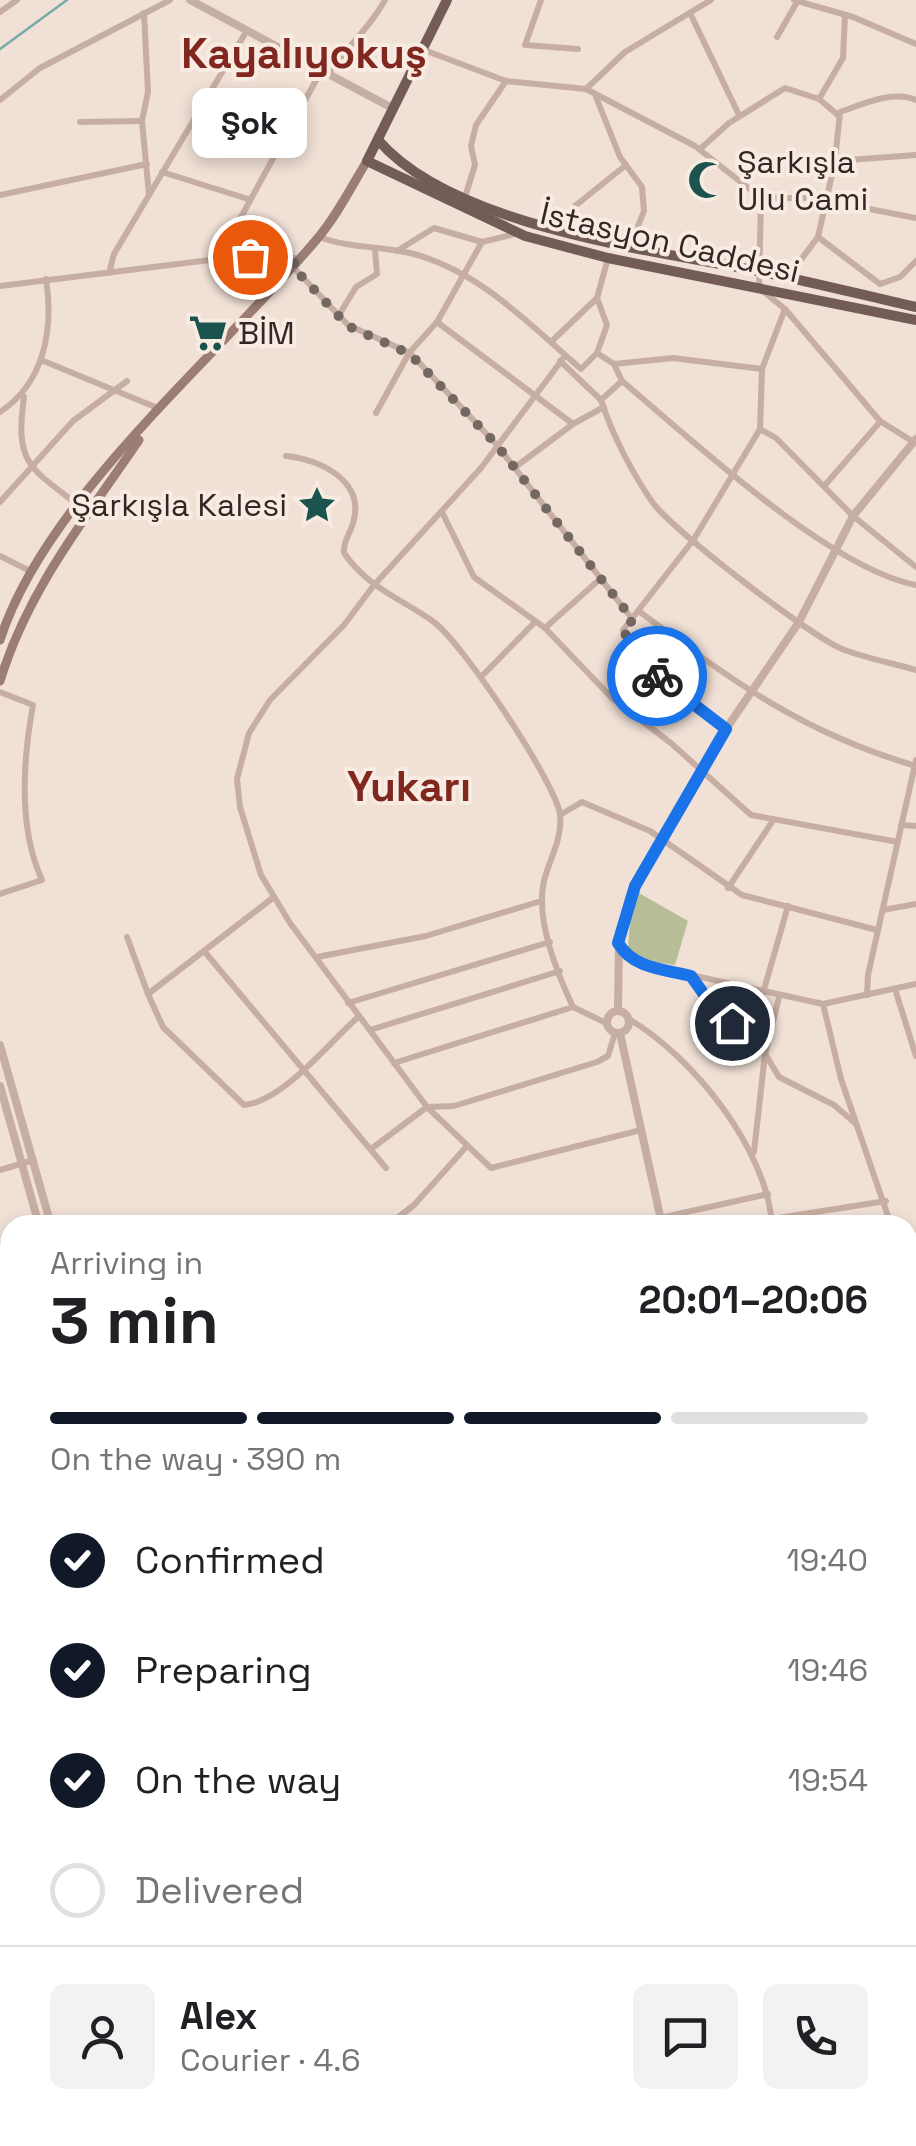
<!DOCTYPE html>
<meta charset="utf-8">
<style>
:root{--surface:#fff;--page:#f2f2f2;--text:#202124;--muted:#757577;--line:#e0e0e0;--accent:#111827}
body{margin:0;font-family:"Space Grotesk",sans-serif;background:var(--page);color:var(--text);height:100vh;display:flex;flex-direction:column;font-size:38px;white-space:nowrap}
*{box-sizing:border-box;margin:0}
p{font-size:32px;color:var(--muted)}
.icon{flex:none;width:55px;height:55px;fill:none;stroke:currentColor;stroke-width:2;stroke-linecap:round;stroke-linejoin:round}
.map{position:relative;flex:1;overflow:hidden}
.sheet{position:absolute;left:0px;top:1215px;width:918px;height:932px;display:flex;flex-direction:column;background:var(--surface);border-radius:30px 30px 0 0;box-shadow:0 5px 15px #0003}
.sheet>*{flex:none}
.pin{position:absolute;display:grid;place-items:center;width:85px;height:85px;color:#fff;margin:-42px;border:5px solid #fff;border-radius:50%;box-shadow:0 2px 10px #0007}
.courier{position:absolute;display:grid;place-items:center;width:100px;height:100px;margin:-50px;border:8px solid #1a73e8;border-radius:50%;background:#fff;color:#222;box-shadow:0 2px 12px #0007}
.bubble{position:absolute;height:70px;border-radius:15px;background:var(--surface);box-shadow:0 5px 15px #0003;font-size:32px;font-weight:700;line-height:70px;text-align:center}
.overview em{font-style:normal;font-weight:700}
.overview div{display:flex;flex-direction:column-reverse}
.overview{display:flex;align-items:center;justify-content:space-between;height:170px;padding:0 50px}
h1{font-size:65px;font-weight:700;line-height:75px}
.bar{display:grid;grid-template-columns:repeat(4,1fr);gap:15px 10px;align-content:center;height:120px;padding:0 50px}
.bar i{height:12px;border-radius:8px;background:var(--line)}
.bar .on{background:var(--accent)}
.bar p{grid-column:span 4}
.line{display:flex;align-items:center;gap:25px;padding:0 50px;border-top:2px solid var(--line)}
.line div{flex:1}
.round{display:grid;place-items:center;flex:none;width:105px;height:105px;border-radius:15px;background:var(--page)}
ol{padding:0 50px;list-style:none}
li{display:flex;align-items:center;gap:30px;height:110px}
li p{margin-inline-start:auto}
li .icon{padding:10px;border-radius:50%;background:var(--accent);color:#fff;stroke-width:4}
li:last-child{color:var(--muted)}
li i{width:55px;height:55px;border:5px solid var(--line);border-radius:50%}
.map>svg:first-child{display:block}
.green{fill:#b7be97}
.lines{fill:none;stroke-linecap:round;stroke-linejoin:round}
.stream{stroke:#76aca7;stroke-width:2.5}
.minor{stroke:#c7aea3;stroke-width:6}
.tertiary{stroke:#c7aea3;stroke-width:8}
.secondary{stroke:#9b7d74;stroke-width:9}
.primary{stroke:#745c56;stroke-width:10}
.done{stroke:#746863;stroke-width:10;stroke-dasharray:0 18}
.route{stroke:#1a73e8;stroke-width:12}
.labels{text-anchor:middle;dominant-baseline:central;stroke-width:8;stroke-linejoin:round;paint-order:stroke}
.poi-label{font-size:32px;fill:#322725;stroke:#f8ebe2;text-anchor:start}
.street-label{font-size:32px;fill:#322725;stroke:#f8ebe2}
.district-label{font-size:42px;font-weight:bold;fill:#80281f;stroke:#f8ebe2}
</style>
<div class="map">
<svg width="916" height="2146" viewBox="0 0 916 2146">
<rect width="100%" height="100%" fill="#f0e0d6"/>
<path class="green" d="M 639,893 L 688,921 L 675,965 L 627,958 L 631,912 Z"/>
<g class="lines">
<path class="stream" d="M 0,49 L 67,0"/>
<g class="minor">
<path d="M 541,0 L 525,45 L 578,49"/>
<path d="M 794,0 L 853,17 L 916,44"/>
<path d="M 0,12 L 17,0"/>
<path d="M 144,13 L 148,92 L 142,121 L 149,195"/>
<path d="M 690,13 L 739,115"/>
<path d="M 777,37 L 797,2"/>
<path d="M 424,50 L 506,81 L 586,89 L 695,146 L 761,198 L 813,198 L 916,218"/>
<path d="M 327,75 C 346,48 369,29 385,0"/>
<path d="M 586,89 L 625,52 L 711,0"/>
<path d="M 596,97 L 620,157 L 642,187 L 644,211 L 630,246"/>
<path d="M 0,100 L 40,68 L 170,0"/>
<path d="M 916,100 C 892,90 863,104 840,112 L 835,161 L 818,237 L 880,284 L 900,277 L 916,261"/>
<path d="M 839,116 L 819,99 L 843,58 L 845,15"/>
<path d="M 80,122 L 142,121"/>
<path d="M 700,149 L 729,123 L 785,88 L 819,99"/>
<path d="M 835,161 L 916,155"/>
<path d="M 162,172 L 248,199"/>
<path d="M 0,195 L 147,164"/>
<path d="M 465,197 L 475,165 L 471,146 L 476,125 L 506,81"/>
<path d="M 761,198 L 759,288 L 785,309 L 880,421 L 915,443"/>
<path d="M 557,229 L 575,206 L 626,165"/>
<path d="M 319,237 C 349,248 379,246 410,253 C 479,270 529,324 581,369 L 597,353"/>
<path d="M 482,242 L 437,322 L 573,424 L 604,407"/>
<path d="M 397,251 L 434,228 L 482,242 L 515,234"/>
<path d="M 218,259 L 320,73"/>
<path d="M 293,267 L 348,325 L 410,353 L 496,444 L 633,620"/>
<path d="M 109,273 L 114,254 L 246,32"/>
<path d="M 787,278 L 818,237"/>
<path d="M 0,286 L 218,259 L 281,255 L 298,259"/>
<path d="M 339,315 L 356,287 L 377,274 L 375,250"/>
<path d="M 552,341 L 597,298"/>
<path d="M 565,356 L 481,468 L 374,585 L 344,625 L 270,700 L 249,733 L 237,779 L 240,807 L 261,875 L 290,923 L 427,1107 L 491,1168 L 641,1130"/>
<path d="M 41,360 L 160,409"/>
<path d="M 560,361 L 601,400 L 622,381 L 614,364 L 597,353 L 607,325 L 597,298 L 608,258"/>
<path d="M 614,364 L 673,358 L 762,369"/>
<path d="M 622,381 C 691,439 830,569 916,585"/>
<path d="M 24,397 C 15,462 28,467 77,504"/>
<path d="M 601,400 C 612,434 632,473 653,503 C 674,531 809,635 842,649 C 865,658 892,663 916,670"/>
<path d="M 0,412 C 44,383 54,330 46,279"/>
<path d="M 376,413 L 409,353 L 437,322"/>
<path d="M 760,429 L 776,438 L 853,516 L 916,567"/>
<path d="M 286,456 C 321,459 366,482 353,523 C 350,534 343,541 344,553 C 368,588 402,599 434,622 C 463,644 554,780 560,814 C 563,838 549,860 544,881 C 535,919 557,973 573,1007"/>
<path d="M 514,468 L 573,424"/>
<path d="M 825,485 L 880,422"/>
<path d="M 0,502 L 73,421 L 127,381"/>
<path d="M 442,512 L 474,577 L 545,628 L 600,579"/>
<path d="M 0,556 L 32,572"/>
<path d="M 640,612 C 733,681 802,733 916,766"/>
<path d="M 545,628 L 611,697 L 672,744 L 751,815 L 898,842"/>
<path d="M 482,676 L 534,623"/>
<path d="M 0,692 L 33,705 C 23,760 18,828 42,880 L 0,894"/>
<path d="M 726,729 L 644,664 L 623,630 L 694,539 L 760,429 L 762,369 L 785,309"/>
<path d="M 560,815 L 582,802 L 650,831 L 742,895 L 877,930"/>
<path d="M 901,825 L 916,826"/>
<path d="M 728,888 L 772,822"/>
<path d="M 883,910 L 916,904"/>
<path d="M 127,937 L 148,994 L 274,897"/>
<path d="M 619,944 L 627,958 L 641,964 L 823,1004 L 916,984"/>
<path d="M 204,951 L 386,1168"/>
<path d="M 317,957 L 426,936 L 541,901"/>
<path d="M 691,975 L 718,1014 L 758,1042 L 779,1077 L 834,1105 L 855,1123"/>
<path d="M 895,989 L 916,1056"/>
<path d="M 763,993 L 788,906"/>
<path d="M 148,994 L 163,1027 L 244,1105 C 282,1102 328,1044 357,1018"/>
<path d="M 867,995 L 868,975 L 916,760"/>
<path d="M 348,1003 L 550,942"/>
<path d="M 823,1004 L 841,1079 L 891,1225"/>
<path d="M 629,1019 C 693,1057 767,1149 772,1225"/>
<path d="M 370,1030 L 560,971"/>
<path d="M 394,1063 L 573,1007 L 606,1023"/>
<path d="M 371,1149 L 427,1107 L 454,1106 L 597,1062 L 608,1056 L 615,1033"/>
<path d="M 754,1152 L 765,1054 L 779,997"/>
<path d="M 0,1170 L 34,1160"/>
<path d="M 660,1218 L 768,1194"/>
<path d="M 772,1219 L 886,1201"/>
<path d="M 388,1225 L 414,1205 L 467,1146"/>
<path d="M 908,1240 L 916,1240"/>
<path d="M 0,1243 L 10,1280"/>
<path d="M 908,1279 L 916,1278"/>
<path d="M 908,1311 L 916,1311"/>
<path d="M 908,1351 L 916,1350"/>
<path d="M 0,1358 L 10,1356"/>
<path d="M 0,1419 L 10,1455"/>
<path d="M 0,1523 L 10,1520"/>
<path d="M 908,1580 L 916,1579"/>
<path d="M 0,1655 L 10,1686"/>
<path d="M 908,1733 L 916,1732"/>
<path d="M 908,1786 L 916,1870"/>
<path d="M 0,1815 L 10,1813"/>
<path d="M 908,1957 L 916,1959"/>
<path d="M 0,1967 L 10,1963"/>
<path d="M 908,2043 L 916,2044"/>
<path d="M 0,2069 L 10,2077"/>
<path d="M 908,2132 L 916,2136"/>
<path d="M 95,2138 L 107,2146"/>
<path d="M 273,2138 L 277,2146"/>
<path d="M 654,2138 L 659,2146"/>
<path d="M 749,2138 L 759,2146"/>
<path d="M 167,2146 L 193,2138"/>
<path d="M 376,2146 L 433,2138"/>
<path d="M 728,2146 L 740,2138"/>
<path d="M 841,2146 L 845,2138"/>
</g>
<g class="tertiary">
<path d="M 190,0 L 394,109"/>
<path d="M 618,1010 L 619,943 L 635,887 L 726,729 L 799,622 L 853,516 L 916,439"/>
<circle cx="618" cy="1022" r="11"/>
<path d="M 620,1033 L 662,1225"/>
<path d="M 0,1045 L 51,1225"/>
<path d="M 0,1086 L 39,1225"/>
<path d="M 357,2138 L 361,2146"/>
<path d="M 386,2138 L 390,2146"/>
</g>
<g class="secondary">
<path d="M 0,640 C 46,497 221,354 317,239 C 337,216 351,187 367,161"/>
<path d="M 0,681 C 28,589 86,518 139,440"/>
</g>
<g class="primary">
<path d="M 447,0 L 367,161 L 525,236 L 608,258 L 916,320"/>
<path d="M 378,140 C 452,226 651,250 758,271 C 811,282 863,295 916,307"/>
</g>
</g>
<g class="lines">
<path class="done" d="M 250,257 L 281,255 L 298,259 L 292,266 L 348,326 L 410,354 L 496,444 L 633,620 L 622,630 L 657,676"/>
<path class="route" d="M 657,676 L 726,729 L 635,886 L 618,943 C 634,969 663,969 691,976 L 718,1014 L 732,1023"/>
</g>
<defs>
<g id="mosque-bare" transform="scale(3)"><path d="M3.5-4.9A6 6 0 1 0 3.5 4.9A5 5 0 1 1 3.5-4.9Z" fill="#1b534e" stroke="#f8ebe2" stroke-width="2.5" paint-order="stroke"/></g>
<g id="supermarket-bare" transform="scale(3)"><path d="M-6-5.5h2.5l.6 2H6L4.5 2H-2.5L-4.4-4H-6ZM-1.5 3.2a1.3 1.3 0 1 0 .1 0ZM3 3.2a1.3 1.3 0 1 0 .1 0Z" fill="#1b534e" stroke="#f8ebe2" stroke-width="2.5" paint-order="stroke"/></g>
<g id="sight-bare" transform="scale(3)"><path d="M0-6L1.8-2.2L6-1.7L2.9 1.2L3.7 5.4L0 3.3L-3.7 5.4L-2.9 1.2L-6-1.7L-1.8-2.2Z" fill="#1b534e" stroke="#f8ebe2" stroke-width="2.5" paint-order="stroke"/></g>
</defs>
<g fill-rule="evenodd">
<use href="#mosque-bare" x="707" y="180"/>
<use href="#supermarket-bare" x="208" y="333"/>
<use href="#sight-bare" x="317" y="505"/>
</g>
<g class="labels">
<g class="poi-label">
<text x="737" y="162">Şarkışla<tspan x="737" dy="37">Ulu Cami</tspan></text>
<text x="238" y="333">BİM</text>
<text x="287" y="505" text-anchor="end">Şarkışla Kalesi</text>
</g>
<g class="street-label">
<text transform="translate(670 242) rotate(13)">İstasyon Caddesi</text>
</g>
<g class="district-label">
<text x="304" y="53">Kayalıyokuş</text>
<text x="409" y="786">Yukarı</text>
</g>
</g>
</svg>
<div class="pin" style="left:250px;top:257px;background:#ea580c"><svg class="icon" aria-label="bag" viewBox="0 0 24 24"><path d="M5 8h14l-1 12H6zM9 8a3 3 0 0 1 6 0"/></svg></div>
<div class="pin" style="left:732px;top:1023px;background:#1f2937"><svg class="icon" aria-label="home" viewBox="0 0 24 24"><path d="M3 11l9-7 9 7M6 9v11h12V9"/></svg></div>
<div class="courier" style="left:657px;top:676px"><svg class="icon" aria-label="bike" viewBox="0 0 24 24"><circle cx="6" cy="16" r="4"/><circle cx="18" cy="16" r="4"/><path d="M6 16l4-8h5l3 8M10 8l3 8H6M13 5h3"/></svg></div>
<div class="bubble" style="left:192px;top:88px;width:115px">Şok</div>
<section class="sheet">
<div class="overview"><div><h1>3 min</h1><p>Arriving in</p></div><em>20:01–20:06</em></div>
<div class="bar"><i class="on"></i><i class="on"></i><i class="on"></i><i></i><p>On the way · 390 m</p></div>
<ol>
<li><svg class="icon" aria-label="check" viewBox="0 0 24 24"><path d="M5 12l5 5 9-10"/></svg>Confirmed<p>19:40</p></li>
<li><svg class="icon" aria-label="check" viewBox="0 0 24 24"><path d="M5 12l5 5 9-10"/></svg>Preparing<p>19:46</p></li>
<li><svg class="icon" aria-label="check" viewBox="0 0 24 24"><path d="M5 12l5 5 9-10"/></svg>On the way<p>19:54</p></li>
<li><i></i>Delivered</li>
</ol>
<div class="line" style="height:180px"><a class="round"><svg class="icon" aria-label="person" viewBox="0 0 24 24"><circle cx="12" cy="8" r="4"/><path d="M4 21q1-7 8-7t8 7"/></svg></a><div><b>Alex</b><p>Courier · 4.6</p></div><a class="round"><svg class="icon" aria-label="chat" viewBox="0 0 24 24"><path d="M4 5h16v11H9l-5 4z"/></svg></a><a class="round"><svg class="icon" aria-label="phone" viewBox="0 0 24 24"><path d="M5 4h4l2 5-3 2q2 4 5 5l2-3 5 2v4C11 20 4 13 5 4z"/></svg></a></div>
</section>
</div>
